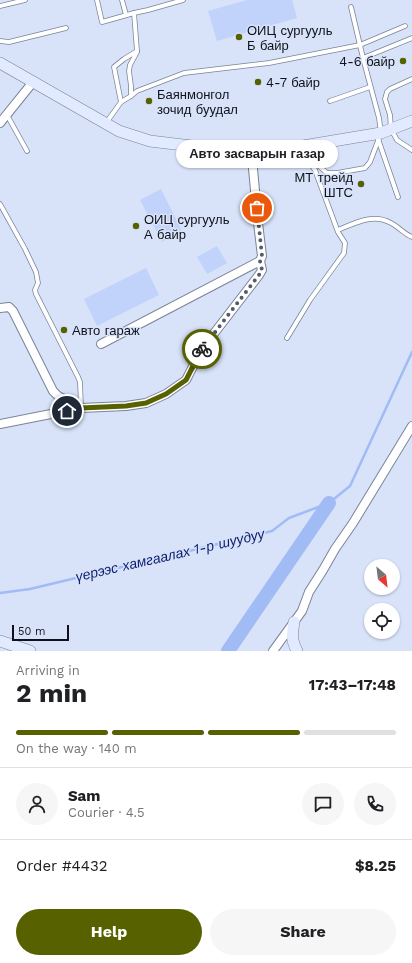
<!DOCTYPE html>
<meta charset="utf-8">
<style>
:root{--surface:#fff;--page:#f6f6f6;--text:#202124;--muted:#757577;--line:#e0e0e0;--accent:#586100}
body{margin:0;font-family:"Work Sans",sans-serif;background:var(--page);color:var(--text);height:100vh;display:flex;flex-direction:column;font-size:15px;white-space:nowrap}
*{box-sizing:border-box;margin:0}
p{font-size:13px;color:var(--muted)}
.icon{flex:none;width:22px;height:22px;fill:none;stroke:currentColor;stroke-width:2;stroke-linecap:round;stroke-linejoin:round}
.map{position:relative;height:651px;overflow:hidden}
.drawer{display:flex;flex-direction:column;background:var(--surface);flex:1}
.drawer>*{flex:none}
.needle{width:26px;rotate:152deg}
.buttons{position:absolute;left:364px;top:559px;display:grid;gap:8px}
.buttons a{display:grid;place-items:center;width:36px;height:36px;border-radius:50%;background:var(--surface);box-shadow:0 1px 3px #0004;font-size:20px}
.scale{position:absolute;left:12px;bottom:10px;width:57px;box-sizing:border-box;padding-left:4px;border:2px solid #0f121a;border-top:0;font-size:11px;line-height:14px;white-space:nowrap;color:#0f121a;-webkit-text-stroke:3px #d8e3fa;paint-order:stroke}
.pin{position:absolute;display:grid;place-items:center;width:34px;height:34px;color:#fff;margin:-17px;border:2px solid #fff;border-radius:50%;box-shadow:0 1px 4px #0007}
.courier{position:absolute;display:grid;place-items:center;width:40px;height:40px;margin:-20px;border:3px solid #586100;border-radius:50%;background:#fff;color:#222;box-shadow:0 1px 5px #0007}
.bubble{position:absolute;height:28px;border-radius:14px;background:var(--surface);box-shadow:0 1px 3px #0004;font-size:13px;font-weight:700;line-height:28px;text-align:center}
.head em{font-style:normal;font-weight:700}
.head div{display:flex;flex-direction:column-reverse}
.head{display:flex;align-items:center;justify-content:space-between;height:68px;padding:0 16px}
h1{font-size:26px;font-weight:700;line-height:30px}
.bar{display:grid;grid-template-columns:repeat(4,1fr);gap:6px 4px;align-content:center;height:48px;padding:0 16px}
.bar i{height:5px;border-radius:3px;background:var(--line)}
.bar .selected{background:var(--accent)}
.bar p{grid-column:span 4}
.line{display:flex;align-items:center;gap:10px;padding:0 16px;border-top:1px solid var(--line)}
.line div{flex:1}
.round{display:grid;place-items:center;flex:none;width:42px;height:42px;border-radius:21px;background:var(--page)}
.action{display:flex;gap:8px;margin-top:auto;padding:8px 16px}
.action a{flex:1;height:46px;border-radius:24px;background:var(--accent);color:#fff;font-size:16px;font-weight:700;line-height:46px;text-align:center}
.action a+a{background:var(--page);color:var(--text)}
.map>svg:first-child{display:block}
.pitch{fill:#c1d3fa}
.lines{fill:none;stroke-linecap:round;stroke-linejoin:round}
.stream{stroke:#a1bbf5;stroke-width:2.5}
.river{stroke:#a1bbf5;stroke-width:14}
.lane-casing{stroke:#798398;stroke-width:5.5}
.street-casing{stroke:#798398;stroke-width:10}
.secondary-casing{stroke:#798398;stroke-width:12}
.lane{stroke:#fff;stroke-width:4}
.street{stroke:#fff;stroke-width:8}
.secondary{stroke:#e1eaff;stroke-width:11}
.done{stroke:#555b68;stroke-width:4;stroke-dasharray:0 7.2}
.route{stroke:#586100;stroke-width:5}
.poi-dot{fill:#586100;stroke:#d8e3fa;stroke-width:1.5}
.labels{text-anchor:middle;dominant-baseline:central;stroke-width:3;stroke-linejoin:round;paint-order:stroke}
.poi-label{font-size:13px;fill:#0f121a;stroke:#d8e3fa;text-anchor:start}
.water-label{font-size:14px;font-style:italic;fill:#0b1f6f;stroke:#d8e3fa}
</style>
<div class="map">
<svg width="412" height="651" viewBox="0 0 412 651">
<rect width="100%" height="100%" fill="#d8e3fa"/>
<g class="pitch">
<path d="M 247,0 L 292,0 L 297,18 L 217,41 L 208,11 Z"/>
<path d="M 161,189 L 182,231 L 162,242 L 140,200 Z"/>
<path d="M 217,246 L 227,263 L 207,274 L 197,257 Z"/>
<path d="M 146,268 L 159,295 L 97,326 L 84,299 Z"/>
</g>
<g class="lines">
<path class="stream" d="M 0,593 L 30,589 L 193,550 L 272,531 L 289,518 L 329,503 L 350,486 L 412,352"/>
<path class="river" d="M 228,651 L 329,503"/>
<g class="lane-casing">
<g id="lane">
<path d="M 97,0 L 102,22 L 134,13 L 137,51 L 124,59 L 114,67 L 121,102 L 106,123"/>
<path d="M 122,0 L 126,15"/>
<path d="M 0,6 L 25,0"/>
<path d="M 134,13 L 148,10 L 183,0"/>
<path d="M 0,41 L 9,42 L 66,28"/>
<path d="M 363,58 L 412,38"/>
<path d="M 412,79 L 390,89 L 387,92 L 385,99 L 390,115 L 391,129 L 397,140 L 412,150"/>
<path d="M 131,96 L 131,86 L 129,71 L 130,65 L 137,52"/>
<path d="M 330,101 L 370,87"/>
<path d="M 121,102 L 131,96 L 137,91 L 184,73 L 269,63 L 360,45 L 405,26"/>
<path d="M 7,115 L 27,151"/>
<path d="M 378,139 L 398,197"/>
<path d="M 299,149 L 327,173 L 337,173 L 365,168 L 370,162 L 381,133 L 379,118 L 363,58 L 351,7"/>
<path d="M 0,204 L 25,249 L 36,272 L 38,283 L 35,290 L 36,294 L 78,377 L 80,382 L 81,407"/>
<path d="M 338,230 C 355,223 373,213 391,223 C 399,227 404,234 412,237"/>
<path d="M 287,338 L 310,300 L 344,253 L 345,243 L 338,232 L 315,170 L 304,155"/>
</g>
</g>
<g class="street-casing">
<g id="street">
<path d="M 0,123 L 33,82"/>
<path d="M 0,308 L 9,307 L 13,311 L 53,391 L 58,396 L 81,408"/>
<path d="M 101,344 L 260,261 L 262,256 L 258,223 L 251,147"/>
<path d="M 0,424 L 81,408 L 126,406 L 146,403 L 166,394 L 186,380 L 202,349 L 259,275 L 262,270 L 260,261"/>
<path d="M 273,651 L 302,611 L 309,592 L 323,570 L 335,549 L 353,523 L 412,426"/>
</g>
</g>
<g class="secondary-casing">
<g id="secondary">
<path d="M 0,63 L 119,131 L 150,141 L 200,147 L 297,147 L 381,133 L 412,121"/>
<path d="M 294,622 C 292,635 291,639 297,651"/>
<path d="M 0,641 L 30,651"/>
</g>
</g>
<use href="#lane" class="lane"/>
<use href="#street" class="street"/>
<use href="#secondary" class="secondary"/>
</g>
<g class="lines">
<path class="done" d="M 202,349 L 259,275 L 262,270 L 260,261 L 262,256 L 257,208"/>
<path class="route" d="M 67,411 L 81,408 L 126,406 L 146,403 L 166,394 L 186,380 L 202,349"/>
</g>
<g class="poi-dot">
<circle cx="239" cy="37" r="4"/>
<circle cx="403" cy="61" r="4"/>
<circle cx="258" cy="82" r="4"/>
<circle cx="149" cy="101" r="4"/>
<circle cx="361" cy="184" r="4"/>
<circle cx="136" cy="226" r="4"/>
<circle cx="64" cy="330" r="4"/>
</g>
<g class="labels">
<g class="poi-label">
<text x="247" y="30">ОИЦ сургууль<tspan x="247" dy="15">Б байр</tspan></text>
<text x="395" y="61" text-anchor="end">4-6 байр</text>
<text x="266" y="82">4-7 байр</text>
<text x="157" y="94">Баянмонгол<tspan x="157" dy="15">зочид буудал</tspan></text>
<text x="353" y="177" text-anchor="end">МТ трейд<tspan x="353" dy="15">ШТС</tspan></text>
<text x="144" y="219">ОИЦ сургууль<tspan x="144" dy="15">А байр</tspan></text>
<text x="72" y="330">Авто гараж</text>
</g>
<g class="water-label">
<text transform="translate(170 555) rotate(-13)">үерээс хамгаалах 1-р шуудуу</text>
</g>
</g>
</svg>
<div class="buttons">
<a><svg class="needle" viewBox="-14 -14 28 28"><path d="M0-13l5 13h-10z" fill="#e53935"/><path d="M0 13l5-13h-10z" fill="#757577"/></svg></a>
<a><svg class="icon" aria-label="locate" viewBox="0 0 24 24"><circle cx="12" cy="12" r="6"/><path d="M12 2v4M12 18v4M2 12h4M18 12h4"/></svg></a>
</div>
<div class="scale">50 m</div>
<div class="pin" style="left:257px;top:208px;background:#ea580c"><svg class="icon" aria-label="bag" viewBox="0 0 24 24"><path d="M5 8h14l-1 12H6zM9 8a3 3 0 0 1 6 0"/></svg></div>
<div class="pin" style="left:67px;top:411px;background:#1f2937"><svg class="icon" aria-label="home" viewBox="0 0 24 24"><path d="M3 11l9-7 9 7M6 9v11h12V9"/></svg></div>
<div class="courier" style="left:202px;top:349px"><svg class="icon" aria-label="bike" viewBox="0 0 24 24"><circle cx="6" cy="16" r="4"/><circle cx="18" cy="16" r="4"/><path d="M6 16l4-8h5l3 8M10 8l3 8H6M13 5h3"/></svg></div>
<div class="bubble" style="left:176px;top:140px;width:162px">Авто засварын газар</div>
</div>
<section class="drawer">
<div class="head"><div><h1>2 min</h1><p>Arriving in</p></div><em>17:43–17:48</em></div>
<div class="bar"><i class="selected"></i><i class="selected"></i><i class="selected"></i><i></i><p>On the way · 140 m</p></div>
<div class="line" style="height:72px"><a class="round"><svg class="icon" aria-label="person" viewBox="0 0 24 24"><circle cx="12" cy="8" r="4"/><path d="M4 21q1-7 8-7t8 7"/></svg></a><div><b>Sam</b><p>Courier · 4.5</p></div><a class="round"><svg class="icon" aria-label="chat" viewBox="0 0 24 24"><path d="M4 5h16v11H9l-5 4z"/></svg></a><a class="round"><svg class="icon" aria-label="phone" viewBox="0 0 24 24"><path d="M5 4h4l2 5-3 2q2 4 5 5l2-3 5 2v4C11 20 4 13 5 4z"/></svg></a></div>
<div class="line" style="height:52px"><div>Order #4432</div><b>$8.25</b></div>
<div class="action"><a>Help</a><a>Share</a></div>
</section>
